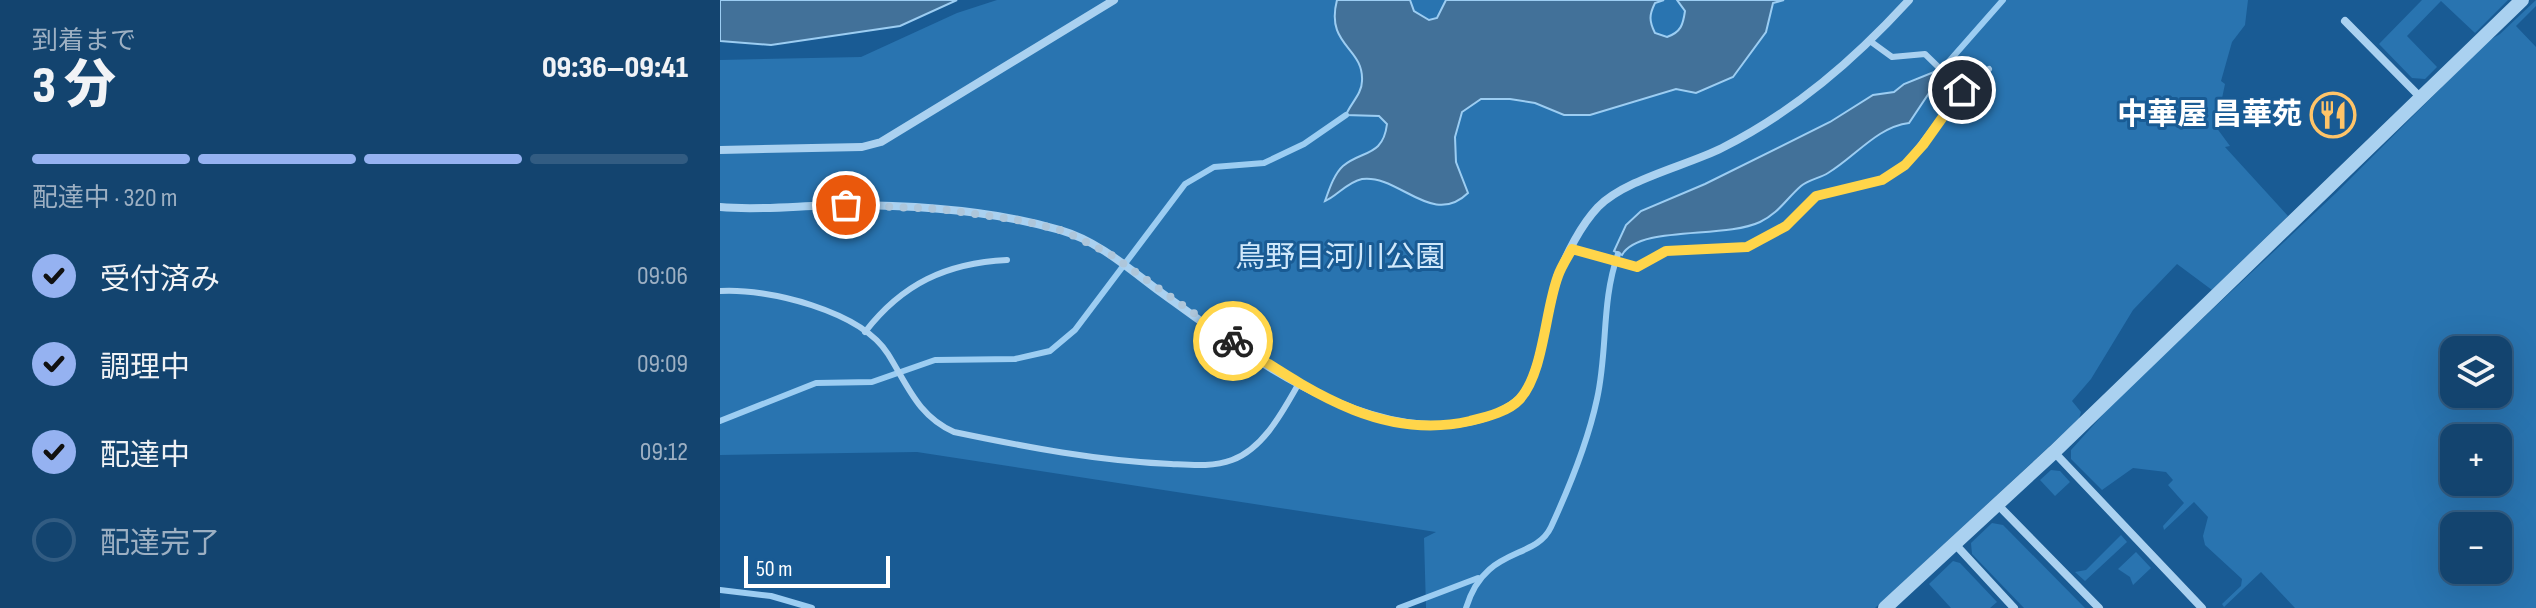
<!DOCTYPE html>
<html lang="ja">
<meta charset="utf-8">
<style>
:root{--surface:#13446f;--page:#1c4b74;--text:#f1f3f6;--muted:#9db0c3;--line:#325c82;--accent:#95b2f1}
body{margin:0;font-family:"Sofia Sans Condensed","Noto Sans JP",sans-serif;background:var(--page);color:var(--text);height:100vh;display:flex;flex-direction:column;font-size:30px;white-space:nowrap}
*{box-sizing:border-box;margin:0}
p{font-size:26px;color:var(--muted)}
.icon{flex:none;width:44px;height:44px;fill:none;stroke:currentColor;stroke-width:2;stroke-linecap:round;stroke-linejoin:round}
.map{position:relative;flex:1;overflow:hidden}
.sheet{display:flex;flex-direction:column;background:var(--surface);width:720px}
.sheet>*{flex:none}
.controls{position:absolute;left:1720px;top:336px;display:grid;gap:16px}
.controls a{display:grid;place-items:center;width:72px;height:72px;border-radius:16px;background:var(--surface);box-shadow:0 8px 32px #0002,0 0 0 2px var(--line);font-size:40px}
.scale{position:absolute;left:24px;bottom:20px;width:146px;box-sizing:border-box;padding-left:8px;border:4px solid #fff;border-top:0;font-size:22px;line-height:28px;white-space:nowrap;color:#fff;-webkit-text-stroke:6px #195b94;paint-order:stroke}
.pin{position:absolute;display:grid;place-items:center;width:68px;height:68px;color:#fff;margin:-34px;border:4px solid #fff;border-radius:50%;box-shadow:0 2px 8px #0007}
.courier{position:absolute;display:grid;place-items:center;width:80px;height:80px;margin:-40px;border:6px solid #ffd54a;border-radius:50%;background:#fff;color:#222;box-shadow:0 2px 10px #0007}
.overview em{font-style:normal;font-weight:800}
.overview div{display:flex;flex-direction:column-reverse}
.overview{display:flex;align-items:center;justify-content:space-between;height:136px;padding:0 32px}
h1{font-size:52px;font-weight:800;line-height:60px}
.bar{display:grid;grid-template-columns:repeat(4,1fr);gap:12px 8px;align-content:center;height:96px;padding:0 32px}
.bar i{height:10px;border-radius:6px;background:var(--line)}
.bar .current{background:var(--accent)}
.bar p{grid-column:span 4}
ol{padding:0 32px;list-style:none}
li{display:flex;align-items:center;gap:24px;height:88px}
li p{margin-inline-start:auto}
li .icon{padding:8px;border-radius:50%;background:var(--accent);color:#111;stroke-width:4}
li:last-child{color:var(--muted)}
li i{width:44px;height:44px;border:4px solid var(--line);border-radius:50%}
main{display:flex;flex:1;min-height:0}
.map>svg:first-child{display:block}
.green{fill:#2974b0;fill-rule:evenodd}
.water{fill:#427199;stroke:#9ccdf2;stroke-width:2}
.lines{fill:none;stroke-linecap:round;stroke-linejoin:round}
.stream{stroke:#9ccdf2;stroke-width:6}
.service{stroke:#aad1f0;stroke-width:6}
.minor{stroke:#aad1f0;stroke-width:8}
.tertiary{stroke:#aad1f0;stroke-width:14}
.done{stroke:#aec6da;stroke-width:8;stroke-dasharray:0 14.4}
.route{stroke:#ffd54a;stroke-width:10}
.labels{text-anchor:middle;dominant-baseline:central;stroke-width:6;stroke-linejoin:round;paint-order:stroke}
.poi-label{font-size:30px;font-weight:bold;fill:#fff;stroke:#195b94;text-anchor:end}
.park-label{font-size:30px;fill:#d0e8fb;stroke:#195b94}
</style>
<main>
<section class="sheet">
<div class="overview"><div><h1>3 分</h1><p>到着まで</p></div><em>09:36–09:41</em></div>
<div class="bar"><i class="current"></i><i class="current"></i><i class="current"></i><i></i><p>配達中 · 320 m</p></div>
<ol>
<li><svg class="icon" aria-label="check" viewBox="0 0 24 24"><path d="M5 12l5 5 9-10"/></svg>受付済み<p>09:06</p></li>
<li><svg class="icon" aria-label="check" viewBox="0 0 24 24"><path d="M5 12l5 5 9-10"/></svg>調理中<p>09:09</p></li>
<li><svg class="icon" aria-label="check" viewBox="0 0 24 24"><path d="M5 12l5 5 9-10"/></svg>配達中<p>09:12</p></li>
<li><i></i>配達完了</li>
</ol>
</section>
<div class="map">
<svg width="1816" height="608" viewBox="0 0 1816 608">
<rect width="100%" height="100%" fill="#195b94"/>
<g class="green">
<path d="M 277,0 L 1528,0 L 1525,25 L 1512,42 L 1501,81 L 1505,84 L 1496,127 L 1510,146 L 1505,147 L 1568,216 L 1492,290 L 1457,264 L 1413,310 L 1371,379 L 1352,401 L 1361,412 L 1359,419 L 1155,608 L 706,608 L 704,538 L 716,532 L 197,452 L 0,455 L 0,60 L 141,57 L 237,13 Z"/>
<path d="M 1702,0 L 1788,0 L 1755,33 L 1721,1 L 1687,36 L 1717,67 L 1705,79 L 1692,78 L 1659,44 Z"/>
<path d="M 1816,0 L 1816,6 L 1796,26 L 1816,47 L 1816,608 L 1575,608 L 1541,572 L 1504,607 L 1502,604 L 1521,586 L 1522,579 L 1485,545 L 1483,536 L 1488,517 L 1474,502 L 1444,530 L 1443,526 L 1464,503 L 1448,485 L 1453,480 L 1446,472 L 1413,468 L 1382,490 L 1351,459 L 1351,450 L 1396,400 L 1616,193 L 1768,41 L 1780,34 ZM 1734,350 L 1778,350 L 1778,394 L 1734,394 ZM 1734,438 L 1778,438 L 1778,482 L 1734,482 ZM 1734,526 L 1778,526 L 1778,570 L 1734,570 Z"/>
<path d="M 1331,470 L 1340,471 L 1350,482 L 1335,496 L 1320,480 Z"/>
<path d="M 1272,523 L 1283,525 L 1365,608 L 1304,608 L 1252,554 L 1251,543 Z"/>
<path d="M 1401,535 L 1407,542 L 1365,581 L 1355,572 L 1366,570 Z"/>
<path d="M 1416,552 L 1431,568 L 1413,585 L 1410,577 L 1398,569 Z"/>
<path d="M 1233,561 L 1240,563 L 1277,602 L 1270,608 L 1231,608 L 1209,584 Z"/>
</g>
<g class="water">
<path d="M 0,0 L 237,0 L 180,26 L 51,45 L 0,41 Z"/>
<path d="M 617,0 L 690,0 L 694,11 L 709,20 L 717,18 L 726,0 L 944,0 L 935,3 C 929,15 929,21 935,33 L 947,37 C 961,32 963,25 965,11 L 957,0 L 1064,0 L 1053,3 L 1046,32 L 1013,77 L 976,93 L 956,89 L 870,115 L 844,115 L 815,103 L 790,99 L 761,99 L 742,112 L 735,137 L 736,162 L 748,193 C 712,228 679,174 642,179 C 627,182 616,197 605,201 C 609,190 614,174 623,166 C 642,150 663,157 667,124 L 659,116 L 626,115 C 630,104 642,94 642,81 C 644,47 605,46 617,0 Z"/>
<path d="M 1214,72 L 1219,78 L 1189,123 C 1157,127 1136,156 1108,173 C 1100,178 1088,180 1081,186 C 1066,199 1059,213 1040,222 C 1004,239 919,225 902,255 L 894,251 L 906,225 L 921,211 L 985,184 L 1110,122 L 1153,95 L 1174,92 L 1184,84 Z"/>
</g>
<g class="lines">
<g class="stream">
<path d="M 1217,75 L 1283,0"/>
<path d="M 0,421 L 96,383 L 152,382 L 215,360 L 295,359 L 330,351 L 355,330 L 465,184 L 494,167 L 544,163 L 584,144 L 626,115"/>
<path d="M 0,590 L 51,596 L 92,608"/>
<path d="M 679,608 L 758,578"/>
<path d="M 746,608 C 765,545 815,561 831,527 C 849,488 868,441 877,399 C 888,350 881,302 898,254"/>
</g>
<g class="service">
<path d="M 1150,41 L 1172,57 L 1205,54 L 1242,90"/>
<path d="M 852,249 L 917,267 L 946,251 L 1027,247 L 1066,226 L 1096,196 L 1162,180 L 1185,165 L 1245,86 L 1269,69"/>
<path d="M 0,291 C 48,288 141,311 168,354 C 188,386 198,416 234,432 C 306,447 378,461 451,464 C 472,465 493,467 512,460 C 544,448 563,411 579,383"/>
<path d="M 145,332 C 182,284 226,263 287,260"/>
</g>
<g class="minor">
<path d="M 1625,21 L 1702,99"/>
<path d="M 0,150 L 142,147 L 161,142 L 394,0"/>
<path d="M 0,207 C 41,211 83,205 124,205 C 195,205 272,210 340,230 C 378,241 408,268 439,291 C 518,348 622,429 723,425 C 748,424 778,417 798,400 C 822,378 826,309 838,277 C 846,254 861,225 878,207 C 906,179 966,166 1002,148 C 1075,111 1134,60 1189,0"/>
<path d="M 1334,452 L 1482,608"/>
<path d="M 1278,505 L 1379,608"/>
<path d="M 1235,544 L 1294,608"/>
</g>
<path class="tertiary" d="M 1165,608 L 1334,452 L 1802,0"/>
</g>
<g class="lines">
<path class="done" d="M 126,205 L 220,209 L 304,221 L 344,231 L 390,254 L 513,341"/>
<path class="route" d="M 513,341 C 585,387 659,442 750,421 C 766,417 788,412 800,399 C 824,372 825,310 838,276 C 841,267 847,258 852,249 L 917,267 L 946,251 L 1027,247 L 1066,226 L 1096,196 L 1162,180 L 1185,165 L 1203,145 L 1242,90"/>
</g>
<defs>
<g id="restaurant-ring" transform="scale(2.3)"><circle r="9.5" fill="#195b94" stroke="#ffc468" stroke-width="1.5"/><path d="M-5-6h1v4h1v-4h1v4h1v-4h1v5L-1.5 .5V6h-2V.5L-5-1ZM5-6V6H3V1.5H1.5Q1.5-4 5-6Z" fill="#ffc468"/></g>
</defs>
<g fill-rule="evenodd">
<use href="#restaurant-ring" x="1613" y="115"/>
</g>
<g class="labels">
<g class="poi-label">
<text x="1582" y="115">中華屋 昌華苑</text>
</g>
<g class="park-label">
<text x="620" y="258">鳥野目河川公園</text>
</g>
</g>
</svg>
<div class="controls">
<a><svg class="icon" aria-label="layers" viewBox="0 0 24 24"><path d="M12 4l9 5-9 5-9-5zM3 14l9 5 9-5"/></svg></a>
<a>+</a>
<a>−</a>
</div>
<div class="scale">50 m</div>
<div class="pin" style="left:126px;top:205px;background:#ea580c"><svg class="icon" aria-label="bag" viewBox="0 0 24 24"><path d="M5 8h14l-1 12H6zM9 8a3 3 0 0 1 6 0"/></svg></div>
<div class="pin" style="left:1242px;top:90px;background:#1f2937"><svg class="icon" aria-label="home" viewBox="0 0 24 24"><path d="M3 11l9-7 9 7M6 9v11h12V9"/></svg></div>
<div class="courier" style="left:513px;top:341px"><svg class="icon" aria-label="bike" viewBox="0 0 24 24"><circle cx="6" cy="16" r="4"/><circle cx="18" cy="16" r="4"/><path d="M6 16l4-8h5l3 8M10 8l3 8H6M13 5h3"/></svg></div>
</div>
</main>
